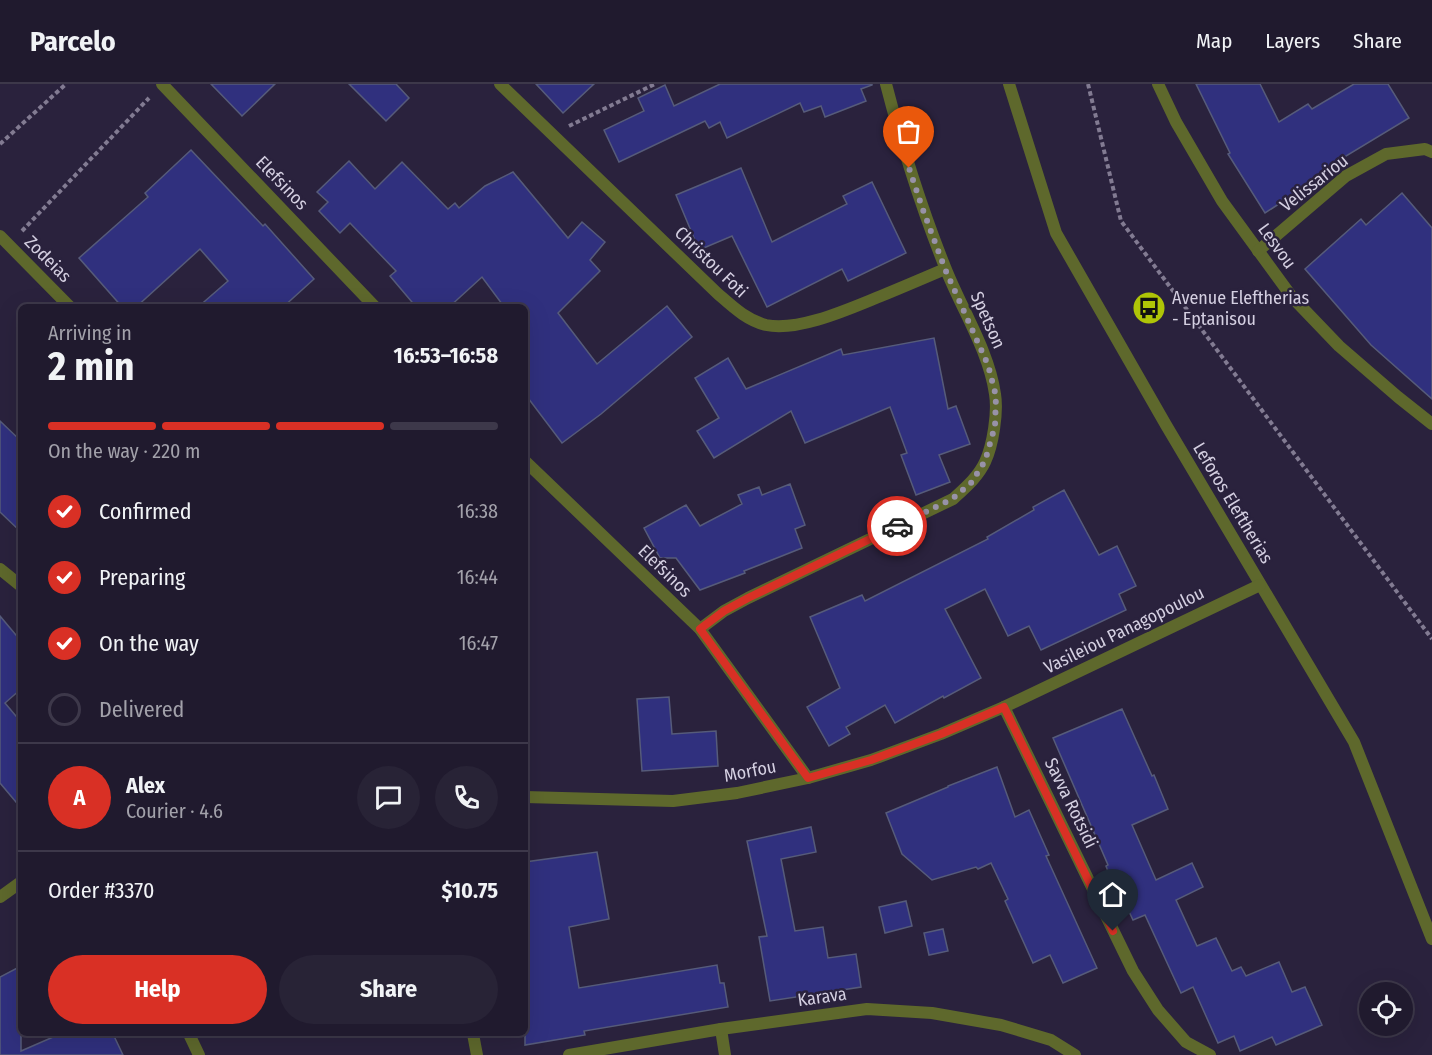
<!DOCTYPE html>
<meta charset="utf-8">
<style>
:root{--surface:#201a2e;--page:#282336;--text:#f1f3f6;--muted:#a2a1aa;--line:#3d384a;--accent:#d93025}
body{margin:0;font-family:"Fira Sans Condensed",sans-serif;background:var(--page);color:var(--text);height:100vh;display:flex;flex-direction:column;font-size:22px;white-space:nowrap}
*{box-sizing:border-box;margin:0}
p{font-size:20px;color:var(--muted)}
.icon{flex:none;width:33px;height:33px;fill:none;stroke:currentColor;stroke-width:2;stroke-linecap:round;stroke-linejoin:round}
.map{position:relative;flex:1;overflow:hidden}
.side{position:absolute;left:18px;top:220px;width:510px;height:732px;display:flex;flex-direction:column;background:var(--surface);border-radius:9px;box-shadow:0 6px 24px #0002,0 0 0 2px var(--line)}
.side>*{flex:none}
.buttons{position:absolute;left:1359px;top:898px;display:grid;gap:12px}
.buttons a{display:grid;place-items:center;width:54px;height:54px;border-radius:50%;background:var(--surface);box-shadow:0 6px 24px #0002,0 0 0 2px var(--line);font-size:30px}
.pin{position:absolute;display:grid;place-items:center;width:51px;height:51px;color:#fff;margin:-62px -26px;border-radius:50% 50% 50% 0;rotate:-45deg;box-shadow:0 0 6px #0007}
.pin .icon{rotate:45deg}
.courier{position:absolute;display:grid;place-items:center;width:60px;height:60px;margin:-30px;border:4px solid #d93025;border-radius:50%;background:#fff;color:#222;box-shadow:0 2px 8px #0007}
.overview em{font-style:normal;font-weight:700}
.overview div{display:flex;flex-direction:column-reverse}
.overview{display:flex;align-items:center;justify-content:space-between;height:102px;padding:0 30px}
h1{font-size:39px;font-weight:700;line-height:45px}
.bar{display:grid;grid-template-columns:repeat(4,1fr);gap:9px 6px;align-content:center;height:72px;padding:0 30px}
.bar i{height:8px;border-radius:4px;background:var(--line)}
.bar .on{background:var(--accent)}
.bar p{grid-column:span 4}
.line{display:flex;align-items:center;gap:15px;padding:0 30px;border-top:2px solid var(--line)}
.line div{flex:1}
.round{display:grid;place-items:center;flex:none;width:63px;height:63px;border-radius:32px;background:var(--page)}
ol{padding:0 30px;list-style:none}
li{display:flex;align-items:center;gap:18px;height:66px}
li p{margin-inline-start:auto}
li .icon{padding:6px;border-radius:50%;background:var(--accent);color:#fff;stroke-width:4}
li:last-child{color:var(--muted)}
li i{width:33px;height:33px;border:3px solid var(--line);border-radius:50%}
.cta{display:flex;gap:12px;margin-top:auto;padding:12px 30px}
.cta a{flex:1;height:69px;border-radius:36px;background:var(--accent);color:#fff;font-size:24px;font-weight:700;line-height:69px;text-align:center}
.cta a+a{background:var(--page);color:var(--text)}
header{display:flex;align-items:center;gap:36px;box-sizing:border-box;height:84px;padding:0 30px;background:var(--surface);border-bottom:2px solid var(--line)}
header strong{font-size:28px}
nav{display:flex;gap:33px;margin-inline-start:auto;font-size:21px}
.map>svg:first-child{display:block}
.building{fill:#30307e;stroke:#565b7a;stroke-width:1.5}
.lines{fill:none;stroke-linecap:round;stroke-linejoin:round}
.path{stroke:#827b92;stroke-width:4;stroke-dasharray:4.5 3;stroke-linecap:butt}
.minor{stroke:#5e682c;stroke-width:12}
.done{stroke:#9892a8;stroke-width:6;stroke-dasharray:0 10.8}
.route{stroke:#d93025;stroke-width:8}
.labels{text-anchor:middle;dominant-baseline:central;stroke-width:5;stroke-linejoin:round;paint-order:stroke}
.street-label{font-size:18px;fill:#d4cfe1;stroke:#2a223d}
.poi-label{font-size:18px;fill:#d4cfe1;stroke:#2a223d;text-anchor:start}
</style>
<header>
<strong>Parcelo</strong>
<nav><a>Map</a><a>Layers</a><a>Share</a></nav>
</header>
<div class="map">
<svg width="1432" height="971" viewBox="0 0 1432 971">
<rect width="100%" height="100%" fill="#2a223d"/>
<g class="building">
<path d="M 211,0 L 275,0 L 242,32 Z"/>
<path d="M 349,0 L 396,0 L 409,14 L 386,37 Z"/>
<path d="M 536,0 L 594,0 L 563,29 Z"/>
<path d="M 720,0 L 872,0 L 872,1 L 861,5 L 866,17 L 825,33 L 821,22 L 804,28 L 800,19 L 727,54 L 720,38 L 709,44 L 705,37 L 619,78 L 604,46 L 644,27 L 638,14 L 665,1 L 674,22 Z"/>
<path d="M 1196,0 L 1260,0 L 1279,38 L 1308,20 L 1312,25 L 1354,0 L 1388,0 L 1409,34 L 1331,81 L 1333,85 L 1265,129 L 1228,70 L 1230,69 Z"/>
<path d="M 191,66 L 263,142 L 265,140 L 314,195 L 282,224 L 197,224 L 228,197 L 200,165 L 135,224 L 123,224 L 79,174 L 148,113 L 145,109 Z"/>
<path d="M 349,77 L 375,105 L 402,78 L 448,125 L 455,119 L 459,124 L 485,102 L 513,88 L 568,154 L 582,138 L 605,158 L 590,176 L 600,187 L 558,229 L 597,280 L 667,222 L 692,253 L 601,330 L 562,359 L 525,310 L 525,224 L 505,224 L 482,193 L 448,224 L 417,224 L 390,192 L 396,187 L 350,139 L 340,149 L 319,127 L 328,118 L 317,108 Z"/>
<path d="M 741,84 L 772,158 L 847,120 L 843,112 L 872,98 L 906,169 L 848,197 L 842,185 L 767,223 L 732,152 L 699,166 L 676,111 Z"/>
<path d="M 1402,109 L 1432,144 L 1432,315 L 1371,261 L 1305,185 L 1361,135 L 1366,141 Z"/>
<path d="M 934,254 L 948,325 L 956,322 L 970,360 L 939,371 L 950,398 L 916,411 L 901,371 L 907,369 L 890,323 L 805,359 L 791,327 L 714,374 L 697,347 L 719,334 L 695,294 L 728,274 L 746,305 L 841,265 L 843,271 Z"/>
<path d="M 0,337 L 21,357 L 21,448 L 0,428 Z"/>
<path d="M 790,400 L 805,441 L 795,445 L 802,464 L 744,487 L 745,489 L 700,506 L 676,474 L 660,474 L 644,444 L 686,421 L 700,442 L 742,420 L 738,411 L 759,403 L 762,411 Z"/>
<path d="M 1064,406 L 1099,471 L 1117,462 L 1136,502 L 1119,510 L 1126,526 L 1041,566 L 1029,542 L 1008,552 L 985,505 L 945,525 L 981,594 L 944,614 L 943,612 L 895,639 L 885,621 L 846,643 L 850,650 L 829,662 L 807,623 L 840,604 L 810,533 L 862,511 L 865,517 L 988,455 L 987,453 L 1034,426 L 1033,423 Z"/>
<path d="M 0,532 L 21,557 L 21,605 L 5,619 L 21,638 L 21,724 L 0,699 Z"/>
<path d="M 669,613 L 672,650 L 716,647 L 718,682 L 642,687 L 637,615 Z"/>
<path d="M 1122,625 L 1152,692 L 1154,691 L 1168,725 L 1132,741 L 1156,796 L 1192,779 L 1203,803 L 1176,816 L 1197,862 L 1216,854 L 1232,887 L 1241,883 L 1246,892 L 1279,878 L 1292,908 L 1305,903 L 1322,941 L 1276,961 L 1272,953 L 1240,967 L 1234,952 L 1218,959 L 1193,903 L 1181,909 L 1145,831 L 1133,836 L 1117,802 L 1114,803 L 1106,782 L 1108,781 L 1053,654 Z"/>
<path d="M 997,683 L 1015,733 L 1029,726 L 1049,771 L 1046,772 L 1097,884 L 1063,899 L 1050,871 L 1033,879 L 1005,817 L 1008,815 L 991,779 L 978,785 L 976,783 L 932,796 L 902,770 L 886,729 L 948,703 L 948,702 Z"/>
<path d="M 811,743 L 816,768 L 781,775 L 795,847 L 823,843 L 828,874 L 856,870 L 861,903 L 770,917 L 759,853 L 767,852 L 747,757 Z"/>
<path d="M 597,768 L 609,835 L 569,843 L 579,904 L 717,881 L 720,899 L 724,899 L 728,923 L 584,947 L 585,951 L 525,961 L 525,778 Z"/>
<path d="M 906,817 L 912,842 L 885,849 L 879,823 Z"/>
<path d="M 943,845 L 948,867 L 929,871 L 924,849 Z"/>
<path d="M 21,882 L 21,967 L 60,950 L 113,950 L 123,971 L 0,971 L 0,893 Z"/>
</g>
<g class="lines">
<g class="path">
<path d="M 1088,0 L 1121,137 L 1432,555"/>
<path d="M 569,42 L 655,0"/>
<path d="M 0,60 L 66,0"/>
<path d="M 22,147 L 149,14"/>
</g>
<g class="minor">
<path d="M 162,0 L 376,224"/>
<path d="M 500,0 L 717,209 C 732,222 746,236 766,241 C 799,248 851,224 881,212 C 903,203 924,194 945,185"/>
<path d="M 1009,0 L 1056,149 L 1166,341 L 1354,658 L 1432,855"/>
<path d="M 1158,0 L 1176,38 L 1222,117 L 1292,213 L 1339,262 L 1398,313 L 1432,340"/>
<path d="M 0,152 L 71,224"/>
<path d="M 1258,167 L 1346,92 L 1386,70 L 1425,65 L 1432,68"/>
<path d="M 525,377 L 700,545 L 808,694"/>
<path d="M 0,485 L 21,502"/>
<path d="M 700,545 L 724,527 L 748,514 L 953,415 C 965,404 978,393 985,378 C 993,361 998,328 995,310 C 989,267 961,224 945,183 C 921,123 902,62 886,0"/>
<path d="M 1004,623 L 1133,887 L 1158,926 L 1186,958 L 1210,971"/>
<path d="M 525,713 L 673,717 L 737,709 L 808,694 L 871,676 L 941,650 L 1004,623 L 1260,501"/>
<path d="M 0,813 L 21,798"/>
<path d="M 721,945 L 725,971"/>
<path d="M 189,950 L 199,971"/>
<path d="M 473,950 L 477,971"/>
<path d="M 569,971 L 721,945 L 867,925 L 932,929 L 1001,941 L 1051,956 L 1075,971"/>
</g>
</g>
<g class="lines">
<path class="done" d="M 897,442 L 952,415 L 971,399 L 985,377 L 995,342 L 996,312 L 988,281 L 945,185 L 923,126 L 909,84"/>
<path class="route" d="M 897,442 L 748,514 L 724,527 L 700,545 L 808,694 L 871,676 L 941,650 L 1004,623 L 1113,847"/>
</g>
<defs>
<g id="bus-disc" transform="scale(1.725)"><circle r="9.5" fill="#afc507" stroke="#2a223d"/><path d="M-5-6H5V4H4V6H2V4H-2V6H-4V4H-5ZM-3.5-4V0h7V-4ZM-3.5 1.2v1.5H-2V1.2ZM2 1.2v1.5H3.5V1.2Z" fill="#111"/></g>
</defs>
<g fill-rule="evenodd">
<use href="#bus-disc" x="1149" y="224"/>
</g>
<g class="labels">
<g class="street-label">
<text transform="translate(282 99) rotate(46)">Elefsinos</text>
<text transform="translate(1314 99) rotate(-38)">Velissariou</text>
<text transform="translate(1277 162) rotate(54)">Lesvou</text>
<text transform="translate(48 175) rotate(45)">Zodeias</text>
<text transform="translate(711 178) rotate(44)">Christou Foti</text>
<text transform="translate(988 236) rotate(66)">Spetson</text>
<text transform="translate(1233 419) rotate(59)">Leforos Eleftherias</text>
<text transform="translate(665 487) rotate(44)">Elefsinos</text>
<text transform="translate(1124 546) rotate(-26)">Vasileiou Panagopoulou</text>
<text transform="translate(750 687) rotate(-11)">Morfou</text>
<text transform="translate(1071 719) rotate(64)">Savva Rotsidi</text>
<text transform="translate(822 913) rotate(-8)">Karava</text>
</g>
<g class="poi-label">
<text x="1172" y="214">Avenue Eleftherias<tspan x="1172" dy="21">- Eptanisou</tspan></text>
</g>
</g>
</svg>
<div class="buttons">
<a><svg class="icon" aria-label="locate" viewBox="0 0 24 24"><circle cx="12" cy="12" r="6"/><path d="M12 2v4M12 18v4M2 12h4M18 12h4"/></svg></a>
</div>
<div class="pin" style="left:909px;top:84px;background:#ea580c"><svg class="icon" aria-label="bag" viewBox="0 0 24 24"><path d="M5 8h14l-1 12H6zM9 8a3 3 0 0 1 6 0"/></svg></div>
<div class="pin" style="left:1113px;top:847px;background:#1f2937"><svg class="icon" aria-label="home" viewBox="0 0 24 24"><path d="M3 11l9-7 9 7M6 9v11h12V9"/></svg></div>
<div class="courier" style="left:897px;top:442px"><svg class="icon" aria-label="car" viewBox="0 0 24 24"><path d="M5 17H2v-5l4-1 3-4h7l3 4 3 1v5h-3M9 17h6M6 11h13"/><circle cx="7" cy="17" r="2"/><circle cx="17" cy="17" r="2"/></svg></div>
<section class="side">
<div class="overview"><div><h1>2 min</h1><p>Arriving in</p></div><em>16:53–16:58</em></div>
<div class="bar"><i class="on"></i><i class="on"></i><i class="on"></i><i></i><p>On the way · 220 m</p></div>
<ol>
<li><svg class="icon" aria-label="check" viewBox="0 0 24 24"><path d="M5 12l5 5 9-10"/></svg>Confirmed<p>16:38</p></li>
<li><svg class="icon" aria-label="check" viewBox="0 0 24 24"><path d="M5 12l5 5 9-10"/></svg>Preparing<p>16:44</p></li>
<li><svg class="icon" aria-label="check" viewBox="0 0 24 24"><path d="M5 12l5 5 9-10"/></svg>On the way<p>16:47</p></li>
<li><i></i>Delivered</li>
</ol>
<div class="line" style="height:108px"><b class="round" style="background:var(--accent);color:#fff">A</b><div><b>Alex</b><p>Courier · 4.6</p></div><a class="round"><svg class="icon" aria-label="chat" viewBox="0 0 24 24"><path d="M4 5h16v11H9l-5 4z"/></svg></a><a class="round"><svg class="icon" aria-label="phone" viewBox="0 0 24 24"><path d="M5 4h4l2 5-3 2q2 4 5 5l2-3 5 2v4C11 20 4 13 5 4z"/></svg></a></div>
<div class="line" style="height:78px"><div>Order #3370</div><b>$10.75</b></div>
<div class="cta"><a>Help</a><a>Share</a></div>
</section>
</div>
